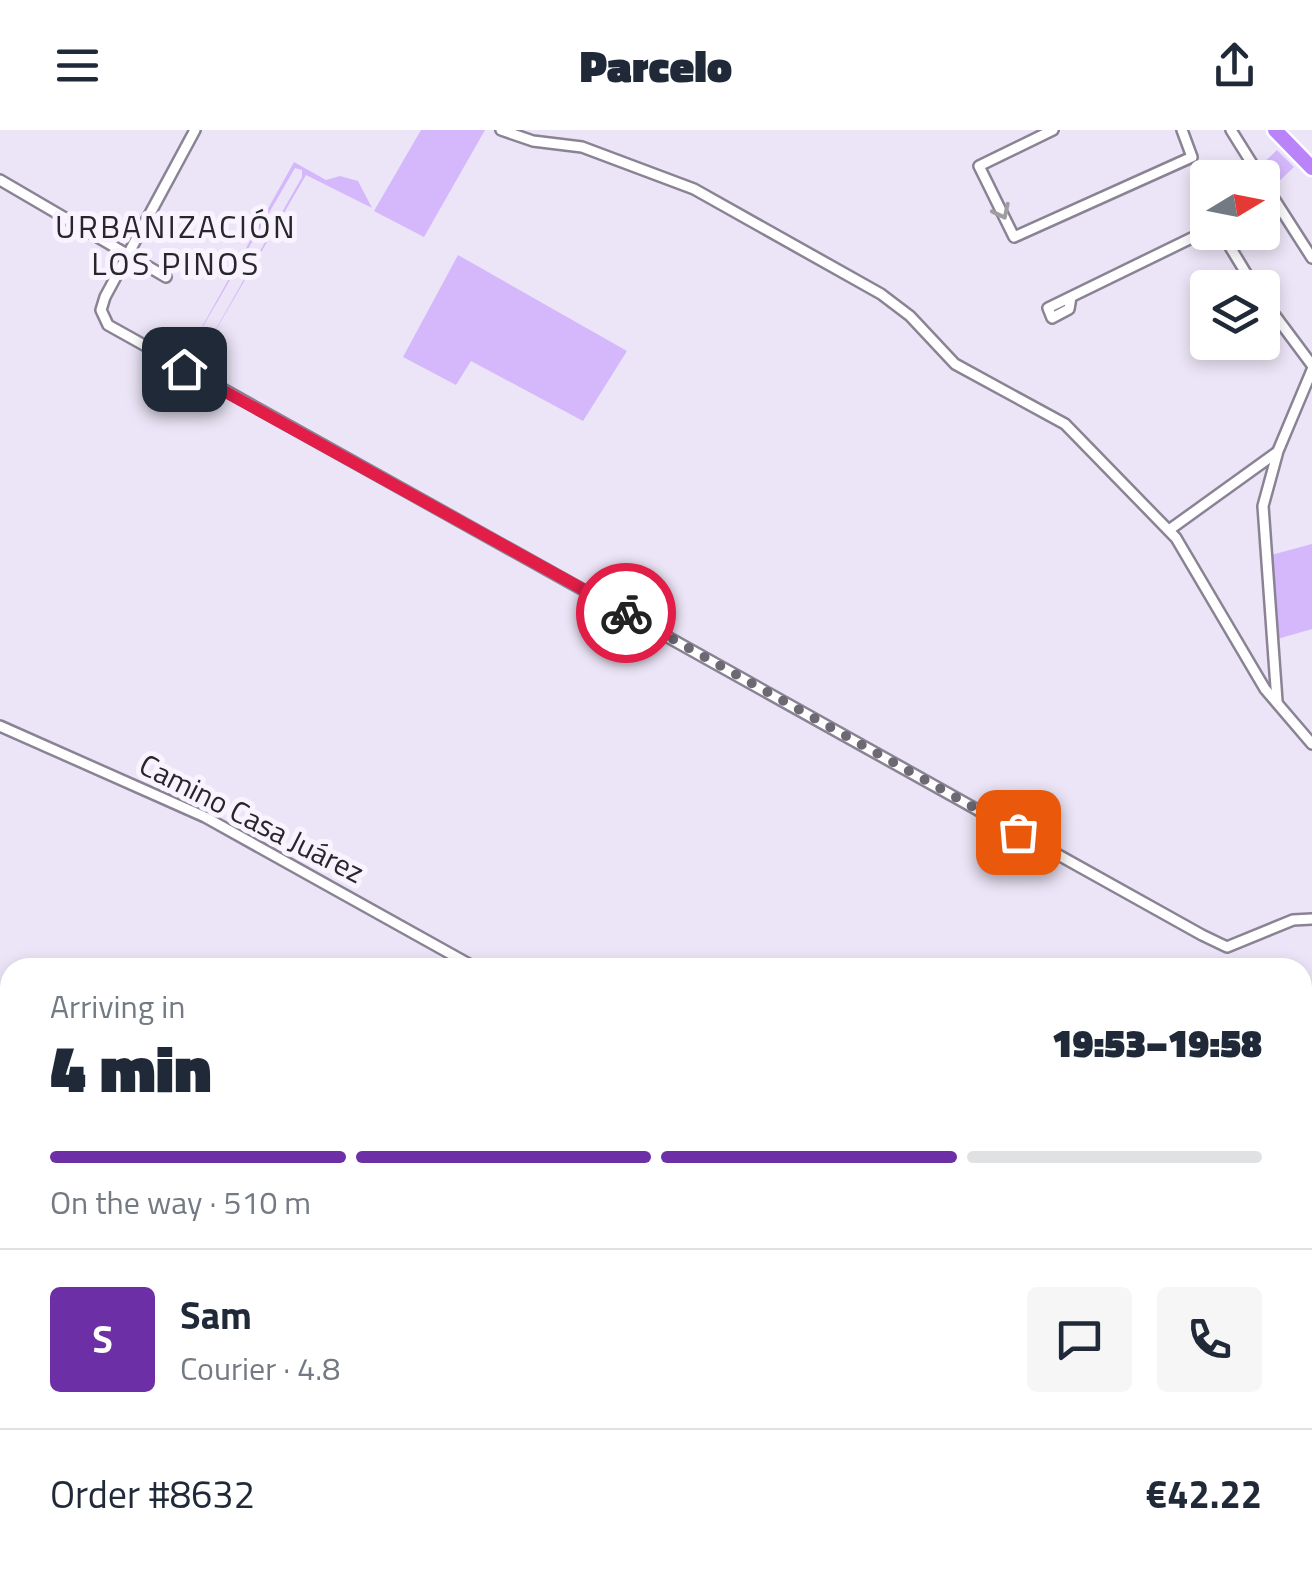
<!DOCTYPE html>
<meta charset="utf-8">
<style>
:root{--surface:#fff;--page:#f6f6f7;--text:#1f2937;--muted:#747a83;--line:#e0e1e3;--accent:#6c2fa5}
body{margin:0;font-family:"Titillium Web",sans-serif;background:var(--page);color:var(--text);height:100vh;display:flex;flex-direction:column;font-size:38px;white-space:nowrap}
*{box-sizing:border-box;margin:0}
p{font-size:32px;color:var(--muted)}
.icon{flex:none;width:55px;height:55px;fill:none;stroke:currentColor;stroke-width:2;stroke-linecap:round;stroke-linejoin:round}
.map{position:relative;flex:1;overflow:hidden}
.panel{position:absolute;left:0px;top:828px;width:1312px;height:622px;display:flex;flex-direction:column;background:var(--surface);border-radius:30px 30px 0 0;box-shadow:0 5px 15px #0003}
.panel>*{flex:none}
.needle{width:65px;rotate:80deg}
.controls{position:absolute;left:1190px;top:30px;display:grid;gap:20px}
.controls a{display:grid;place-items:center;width:90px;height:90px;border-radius:10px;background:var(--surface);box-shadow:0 5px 15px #0003;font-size:50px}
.pin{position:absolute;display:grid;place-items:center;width:85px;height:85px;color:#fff;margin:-42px;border-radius:20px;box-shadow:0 5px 15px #0006}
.courier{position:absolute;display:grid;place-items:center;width:100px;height:100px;margin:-50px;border:8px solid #e11d48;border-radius:50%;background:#fff;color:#222;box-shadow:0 2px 12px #0007}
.headline em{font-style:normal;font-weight:800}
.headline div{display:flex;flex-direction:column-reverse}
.headline{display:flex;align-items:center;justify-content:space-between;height:170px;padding:0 50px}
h1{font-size:65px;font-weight:800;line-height:75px}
.bar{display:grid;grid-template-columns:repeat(4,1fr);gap:15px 10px;align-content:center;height:120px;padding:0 50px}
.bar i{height:12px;border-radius:8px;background:var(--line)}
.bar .current{background:var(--accent)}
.bar p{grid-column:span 4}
.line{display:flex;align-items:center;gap:25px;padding:0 50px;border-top:2px solid var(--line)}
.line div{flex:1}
.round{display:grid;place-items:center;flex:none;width:105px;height:105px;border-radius:10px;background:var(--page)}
header{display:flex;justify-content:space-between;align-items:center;height:130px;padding:0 50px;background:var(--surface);font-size:45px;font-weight:800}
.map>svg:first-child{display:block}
.green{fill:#d5b8fb}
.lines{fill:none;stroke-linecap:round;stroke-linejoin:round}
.minor-casing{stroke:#8a8394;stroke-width:14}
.highway-casing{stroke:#fff;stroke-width:19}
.minor{stroke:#fff;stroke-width:9}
.highway{stroke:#ba83f9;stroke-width:14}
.oneway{stroke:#9e9da0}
.done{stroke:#6d6973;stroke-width:10;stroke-dasharray:0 18}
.route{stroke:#e11d48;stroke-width:12}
.labels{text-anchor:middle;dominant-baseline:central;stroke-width:10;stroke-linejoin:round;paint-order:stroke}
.street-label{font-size:30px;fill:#28262c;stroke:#f8f3ff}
.neighbourhood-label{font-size:32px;letter-spacing:2.5px;fill:#28262c;stroke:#f8f3ff}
</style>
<header><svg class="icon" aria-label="menu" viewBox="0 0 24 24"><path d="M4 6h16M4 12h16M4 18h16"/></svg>Parcelo<svg class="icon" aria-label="share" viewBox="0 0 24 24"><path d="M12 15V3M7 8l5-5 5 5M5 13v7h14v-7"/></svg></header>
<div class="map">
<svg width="1312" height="1448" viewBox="0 0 1312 1448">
<rect width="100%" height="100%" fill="#ece5f7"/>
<g class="green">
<path d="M 421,0 L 485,0 L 424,107 L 374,81 Z"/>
<path d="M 1277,20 L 1294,37 L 1271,59 L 1258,38 Z"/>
<path d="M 294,32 L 326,50 L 340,46 L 358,51 L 372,78 L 306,45 L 196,234 L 302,47 L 302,40 L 295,38 L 183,231 Z"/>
<path d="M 458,125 L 627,221 L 583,291 L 471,231 L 456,255 L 403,227 Z"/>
<path d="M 1312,414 L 1312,499 L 1274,510 L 1267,426 Z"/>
<path d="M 1303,1196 L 1312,1197 L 1312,1410 L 1302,1405 Z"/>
<path d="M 236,1440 L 290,1440 L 287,1448 L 231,1448 Z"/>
<path d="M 702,1440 L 887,1440 L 885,1448 L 706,1448 Z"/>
</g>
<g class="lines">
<g class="minor-casing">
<g id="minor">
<path d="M 195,0 L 105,167 L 101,180 L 108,195 L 1202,805 L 1227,817 L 1293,790 L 1312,789"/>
<path d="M 501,0 L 533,11 L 582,17 L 694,59 L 881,164 L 910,186 L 955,234 L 1065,294 L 1176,408 L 1265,559 L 1312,614"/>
<path d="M 1053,0 L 979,36 L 1014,107 L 1192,27 L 1182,0"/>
<path d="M 1231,0 L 1261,48"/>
<path d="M 0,50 L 166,147"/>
<path d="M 1262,50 L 1312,128"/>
<path d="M 1221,102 L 1255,158"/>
<path d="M 1071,167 L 1069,179 L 1052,188 L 1048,178 L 1208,100"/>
<path d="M 1262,168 L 1312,235"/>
<path d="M 1169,400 L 1276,323"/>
<path d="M 1277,571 L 1263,376 L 1278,321 L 1312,240"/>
<path d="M 0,596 L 205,687 L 476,838"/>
<path d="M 1302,1190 L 1312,1192"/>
<path d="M 1302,1411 L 1312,1416"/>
<path d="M 1007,1440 L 1008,1448"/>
<path d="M 1147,1440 L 1149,1448"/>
<path d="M 909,1448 L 961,1440"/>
<path d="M 1173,1448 L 1183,1440"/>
<path d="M 1248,1448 L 1258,1440"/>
</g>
</g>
<g class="highway-casing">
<path id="highway" d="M 1275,0 L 1312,38"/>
</g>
<use href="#minor" class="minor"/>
<use href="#highway" class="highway"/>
</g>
<defs><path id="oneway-chevron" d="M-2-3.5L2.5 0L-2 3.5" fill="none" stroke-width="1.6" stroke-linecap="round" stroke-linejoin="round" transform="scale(2.5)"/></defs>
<use class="oneway" href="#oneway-chevron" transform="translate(1002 82) rotate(64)"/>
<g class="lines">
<path class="done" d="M 626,483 L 1018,702"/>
<path class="route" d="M 184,239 L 626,483"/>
</g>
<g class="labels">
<g class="street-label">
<text transform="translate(252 688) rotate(27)">Camino Casa Juárez</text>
</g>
<g class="neighbourhood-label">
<text x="176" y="96">URBANIZACIÓN<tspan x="176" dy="37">LOS PINOS</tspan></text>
</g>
</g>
</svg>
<div class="controls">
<a><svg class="needle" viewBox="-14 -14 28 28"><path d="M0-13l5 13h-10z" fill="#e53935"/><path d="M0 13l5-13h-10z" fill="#747a83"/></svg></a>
<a><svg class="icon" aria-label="layers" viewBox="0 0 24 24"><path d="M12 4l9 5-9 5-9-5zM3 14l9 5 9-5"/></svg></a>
</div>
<div class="pin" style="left:1018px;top:702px;background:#ea580c"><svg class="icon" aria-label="bag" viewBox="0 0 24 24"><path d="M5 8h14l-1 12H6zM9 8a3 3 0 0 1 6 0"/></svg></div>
<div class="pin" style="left:184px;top:239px;background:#1f2937"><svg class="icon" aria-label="home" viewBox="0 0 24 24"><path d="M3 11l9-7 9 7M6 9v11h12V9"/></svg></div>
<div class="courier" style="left:626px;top:483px"><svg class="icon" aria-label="bike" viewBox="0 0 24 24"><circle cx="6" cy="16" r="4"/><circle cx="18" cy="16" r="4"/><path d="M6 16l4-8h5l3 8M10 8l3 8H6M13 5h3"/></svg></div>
<section class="panel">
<div class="headline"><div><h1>4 min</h1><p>Arriving in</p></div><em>19:53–19:58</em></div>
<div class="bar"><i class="current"></i><i class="current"></i><i class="current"></i><i></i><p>On the way · 510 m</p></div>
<div class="line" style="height:180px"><b class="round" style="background:var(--accent);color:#fff">S</b><div><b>Sam</b><p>Courier · 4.8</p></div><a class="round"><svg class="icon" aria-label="chat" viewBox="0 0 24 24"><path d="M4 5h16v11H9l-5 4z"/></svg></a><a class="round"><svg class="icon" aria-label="phone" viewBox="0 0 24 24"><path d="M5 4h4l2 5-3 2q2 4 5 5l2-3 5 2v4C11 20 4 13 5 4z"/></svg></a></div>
<div class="line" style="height:130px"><div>Order #8632</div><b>€42.22</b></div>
</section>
</div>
